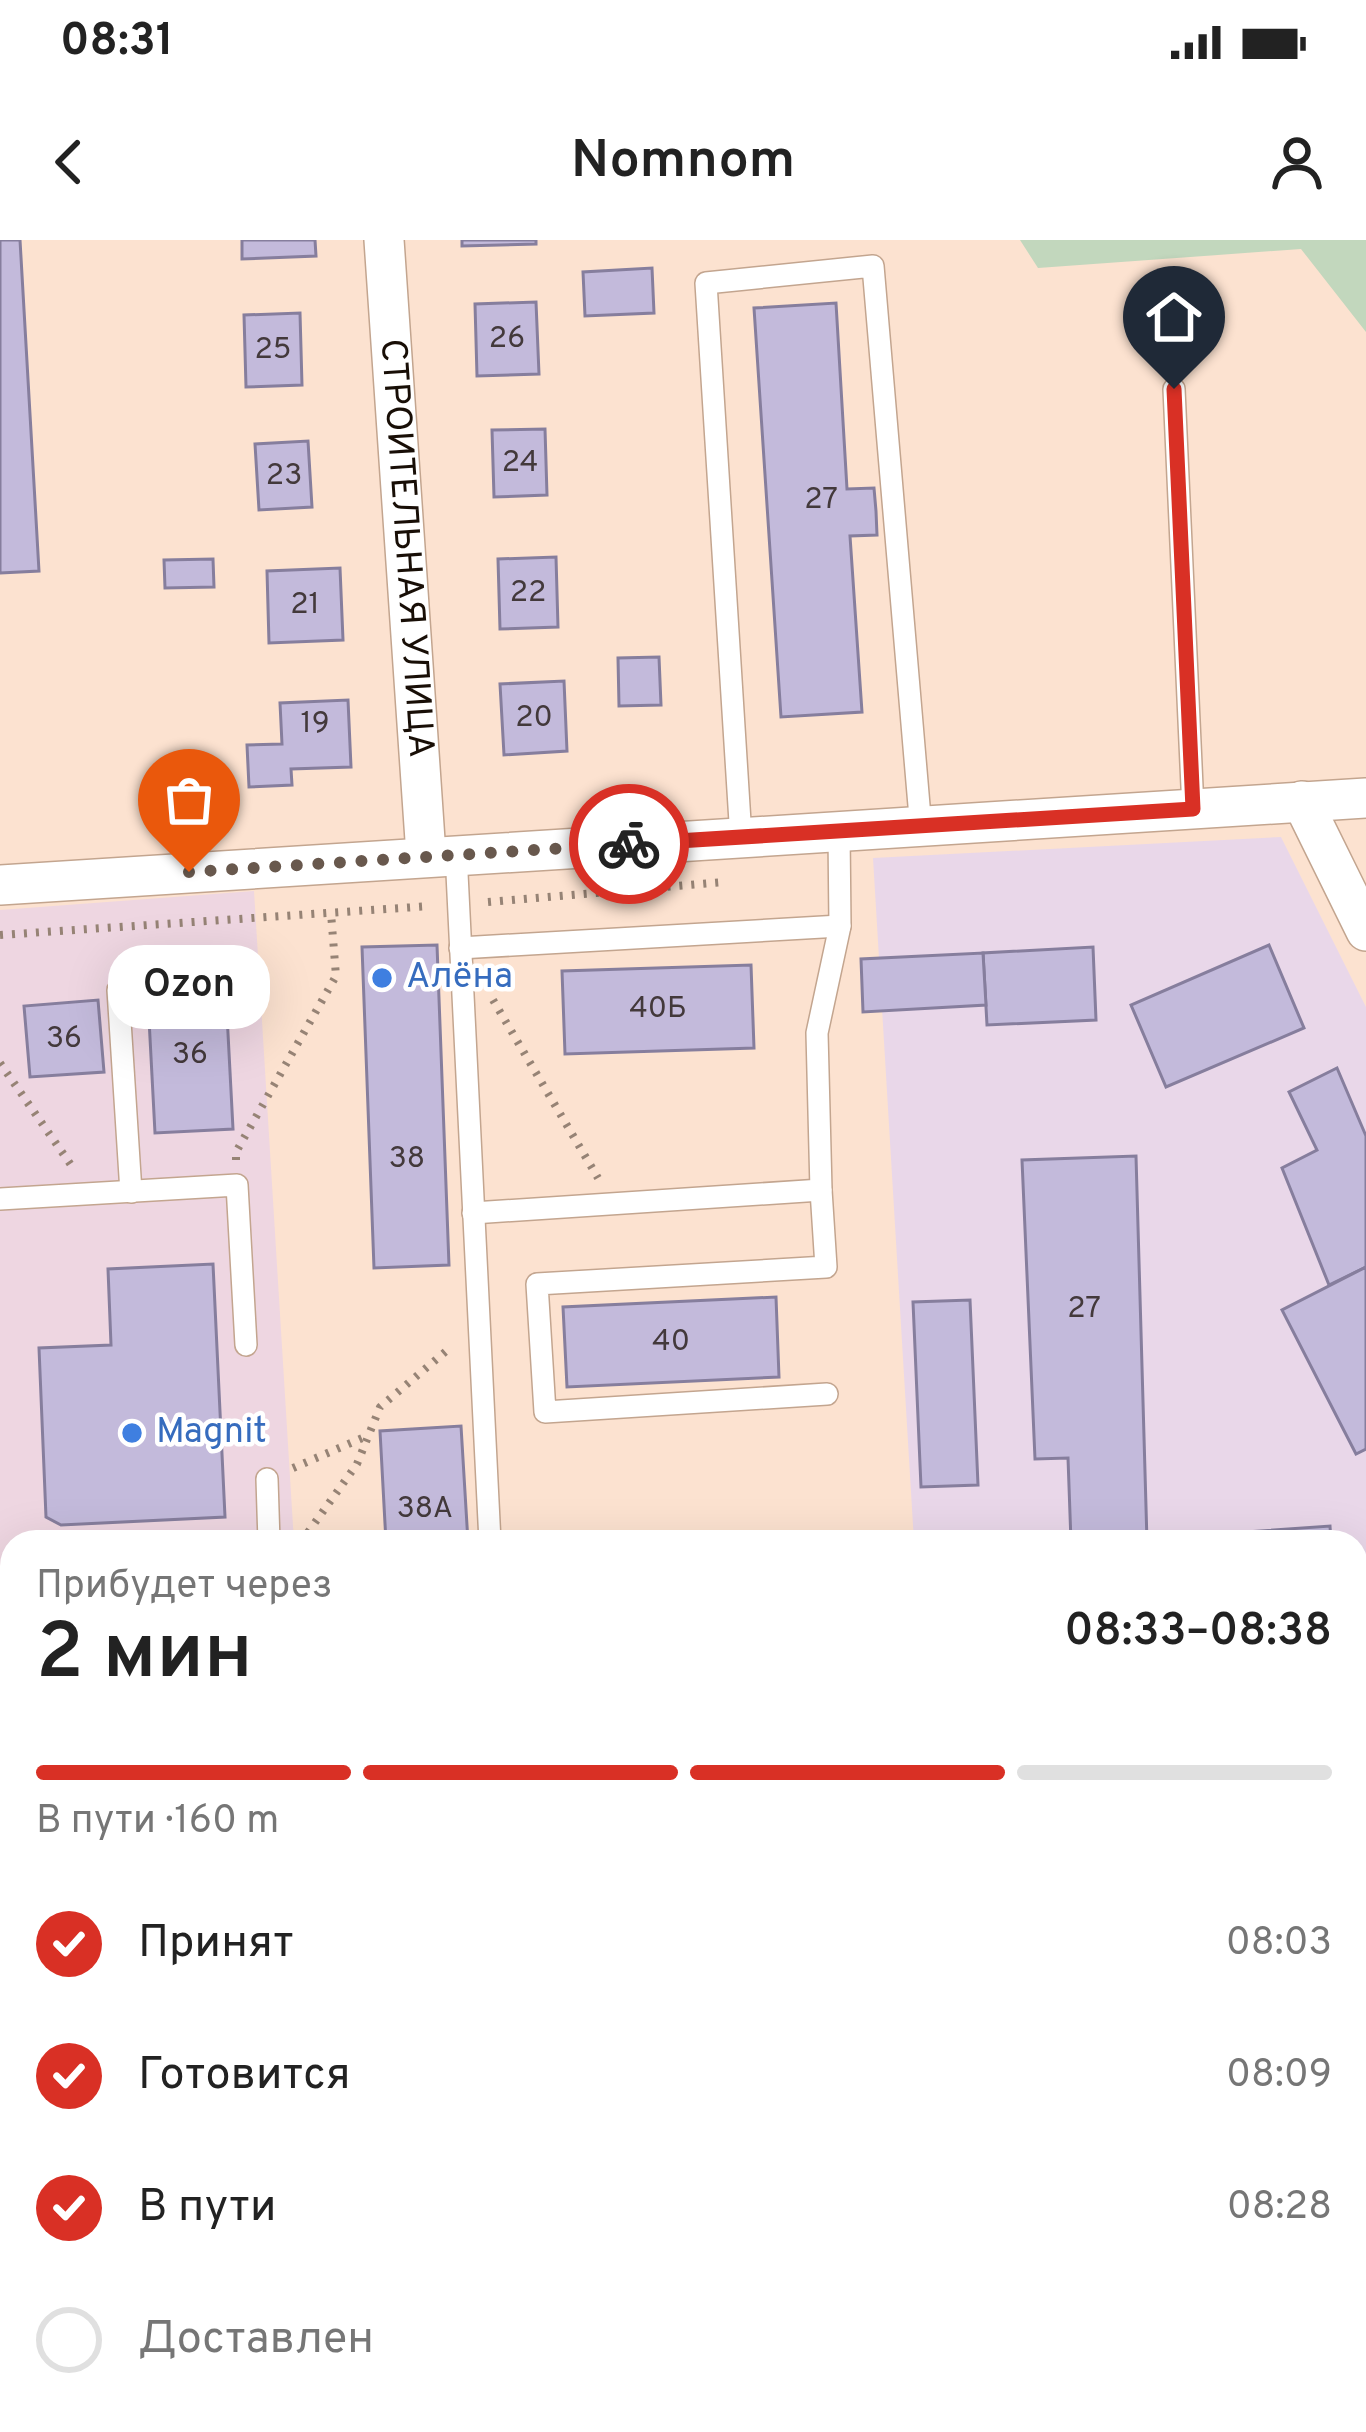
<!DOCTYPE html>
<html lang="ru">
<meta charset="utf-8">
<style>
:root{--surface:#fff;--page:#f2f2f2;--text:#222;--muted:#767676;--line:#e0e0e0;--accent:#d93025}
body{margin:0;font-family:Overpass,sans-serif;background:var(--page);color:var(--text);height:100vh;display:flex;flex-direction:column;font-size:45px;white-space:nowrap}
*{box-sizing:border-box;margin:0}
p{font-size:39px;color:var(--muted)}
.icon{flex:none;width:66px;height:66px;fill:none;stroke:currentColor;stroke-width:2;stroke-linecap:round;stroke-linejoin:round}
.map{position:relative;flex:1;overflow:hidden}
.drawer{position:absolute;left:0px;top:1290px;width:1368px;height:903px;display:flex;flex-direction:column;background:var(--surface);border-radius:36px 36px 0 0;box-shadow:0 12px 48px #0002}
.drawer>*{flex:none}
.pin{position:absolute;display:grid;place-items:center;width:102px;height:102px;color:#fff;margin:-123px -51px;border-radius:50% 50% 50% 0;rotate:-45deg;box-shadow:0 0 12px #0007}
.pin .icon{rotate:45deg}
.courier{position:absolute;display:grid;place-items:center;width:120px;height:120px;margin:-60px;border:9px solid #d93025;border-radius:50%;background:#fff;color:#222;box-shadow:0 3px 15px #0007}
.bubble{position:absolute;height:84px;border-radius:36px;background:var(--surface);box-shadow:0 12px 48px #0002;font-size:39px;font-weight:600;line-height:84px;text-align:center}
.overview em{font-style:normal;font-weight:600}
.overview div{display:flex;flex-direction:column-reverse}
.overview{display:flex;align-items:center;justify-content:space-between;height:204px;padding:0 36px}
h1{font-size:78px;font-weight:600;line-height:90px}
.bar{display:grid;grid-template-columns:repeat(4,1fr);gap:18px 12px;align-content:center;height:144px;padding:0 36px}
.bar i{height:15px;border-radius:9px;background:var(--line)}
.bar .current{background:var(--accent)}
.bar p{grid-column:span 4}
ol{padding:0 36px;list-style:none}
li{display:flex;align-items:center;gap:36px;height:132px}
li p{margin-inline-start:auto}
li .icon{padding:12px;border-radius:50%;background:var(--accent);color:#fff;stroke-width:4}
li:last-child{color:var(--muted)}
li i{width:66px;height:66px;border:6px solid var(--line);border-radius:50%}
.status{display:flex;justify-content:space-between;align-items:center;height:84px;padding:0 60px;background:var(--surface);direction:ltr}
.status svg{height:33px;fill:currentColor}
header{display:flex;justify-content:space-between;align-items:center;height:156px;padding:0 36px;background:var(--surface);font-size:54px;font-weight:600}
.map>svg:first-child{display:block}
.commercial{fill:#eed6e1}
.industrial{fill:#e9d7e9}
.green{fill:#c2d7bd}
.building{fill:#c3badb;stroke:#867e9d;stroke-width:3}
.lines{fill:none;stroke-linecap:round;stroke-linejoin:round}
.lane-casing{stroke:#c3a58f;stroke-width:24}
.street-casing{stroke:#c3a58f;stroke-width:42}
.path{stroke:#968375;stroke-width:8;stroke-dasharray:3 9;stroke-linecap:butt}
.lane{stroke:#fff;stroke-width:21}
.street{stroke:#fff;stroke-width:39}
.done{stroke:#68584d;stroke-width:12;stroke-dasharray:0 21.6}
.route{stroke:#d93025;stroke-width:15}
.shop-dot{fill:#3f7fe0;stroke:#fff;stroke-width:4.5}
.labels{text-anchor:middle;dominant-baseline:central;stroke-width:9;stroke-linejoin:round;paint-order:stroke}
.number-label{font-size:30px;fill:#43393b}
.street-label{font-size:36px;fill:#180e06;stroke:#fff}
.shop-label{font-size:36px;fill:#366cbe;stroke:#fff;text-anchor:start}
</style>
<div class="status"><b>08:31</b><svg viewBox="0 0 49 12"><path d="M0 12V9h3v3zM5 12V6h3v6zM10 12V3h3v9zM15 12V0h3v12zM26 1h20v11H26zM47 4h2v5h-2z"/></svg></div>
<header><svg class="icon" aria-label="back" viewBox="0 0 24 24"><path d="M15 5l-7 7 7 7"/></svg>Nomnom<svg class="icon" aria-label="person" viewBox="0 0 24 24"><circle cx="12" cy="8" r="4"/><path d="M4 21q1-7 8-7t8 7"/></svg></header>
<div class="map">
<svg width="1366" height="2192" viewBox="0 0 1366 2192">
<rect width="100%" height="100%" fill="#fce2d0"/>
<path class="commercial" d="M 254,651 L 294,1302 L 12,1302 L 12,1589 L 0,1590 L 0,670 Z"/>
<path class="industrial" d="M 1281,597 L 1366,767 L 1366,1783 L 1356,1784 L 1356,1302 L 914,1302 L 873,618 Z"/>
<path class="green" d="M 1020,0 L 1366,0 L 1366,92 L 1301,9 L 1038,28 Z"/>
<g class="building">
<path d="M 0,0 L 20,0 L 39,331 L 0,333 Z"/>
<path d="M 242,0 L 315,0 L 316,16 L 242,19 Z"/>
<path d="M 462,0 L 536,0 L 536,4 L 462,6 Z"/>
<path d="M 652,28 L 654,73 L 585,76 L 583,32 Z"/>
<path d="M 536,62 L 539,134 L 477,136 L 475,64 Z"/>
<path d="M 836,63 L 847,249 L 874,248 L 876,271 L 877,295 L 850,296 L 862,472 L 781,477 L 754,68 Z"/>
<path d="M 300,73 L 302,145 L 246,147 L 244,75 Z"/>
<path d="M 545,189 L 547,255 L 494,257 L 492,190 Z"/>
<path d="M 308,201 L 312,267 L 259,270 L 255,204 Z"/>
<path d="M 556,317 L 558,387 L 500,389 L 498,319 Z"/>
<path d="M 213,319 L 214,347 L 165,348 L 164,320 Z"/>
<path d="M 340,328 L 343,400 L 269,403 L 267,331 Z"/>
<path d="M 659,417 L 661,465 L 619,466 L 618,418 Z"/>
<path d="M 564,441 L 567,511 L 504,515 L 500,444 Z"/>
<path d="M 348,460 L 351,527 L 291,529 L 292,545 L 249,547 L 247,505 L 282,504 L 280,463 Z"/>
<path d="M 437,705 L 449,1025 L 374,1028 L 362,707 Z"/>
<path d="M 1269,705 L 1304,788 L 1166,847 L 1131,765 Z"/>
<path d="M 1093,707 L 1096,780 L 987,785 L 983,713 Z"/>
<path d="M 983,713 L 986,765 L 863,772 L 861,719 Z"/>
<path d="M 751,725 L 754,808 L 565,814 L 562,731 Z"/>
<path d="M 225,736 L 233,889 L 155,893 L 147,741 Z"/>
<path d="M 98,760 L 104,832 L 30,837 L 24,766 Z"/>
<path d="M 1337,828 L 1366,896 L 1366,1027 L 1329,1045 L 1282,928 L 1317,910 L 1289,852 Z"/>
<path d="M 1136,916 L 1147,1302 L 1071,1302 L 1068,1218 L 1035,1219 L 1022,920 Z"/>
<path d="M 213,1024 L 225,1277 L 61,1285 L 46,1277 L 39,1108 L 111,1105 L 108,1029 Z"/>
<path d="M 1366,1027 L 1366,1209 L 1356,1214 L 1282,1070 Z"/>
<path d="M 776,1057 L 779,1137 L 567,1147 L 563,1067 Z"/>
<path d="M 970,1060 L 978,1245 L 921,1247 L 913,1062 Z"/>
<path d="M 461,1186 L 468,1302 L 386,1302 L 380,1191 Z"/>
<path d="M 1330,1286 L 1331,1302 L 1248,1302 L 1247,1292 Z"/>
<path d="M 1366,1397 L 1366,1489 L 1356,1489 L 1356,1400 Z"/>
<path d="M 1366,1515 L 1366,1624 L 1356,1624 L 1356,1516 Z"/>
<path d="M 1356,1624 L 1366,1624 L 1366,1700 L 1356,1701 Z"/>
<path d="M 1356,2146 L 1366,2154 L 1366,2192 L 1238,2192 L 1237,2181 L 1356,2181 Z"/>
<path d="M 849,2181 L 971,2181 L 972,2192 L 850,2192 Z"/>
</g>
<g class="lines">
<g class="lane-casing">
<g id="lane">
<path d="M 1174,149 L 1193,569"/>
<path d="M 741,598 L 706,43 L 873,26 L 921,589"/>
<path d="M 456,613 L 490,1302"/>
<path d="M 460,708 L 840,686"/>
<path d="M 118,750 L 131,952"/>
<path d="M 821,950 L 826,1027 L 537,1044 L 545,1172 L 827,1154"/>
<path d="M 0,959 L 237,945 L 246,1105"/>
<path d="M 473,973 L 821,950 L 817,793 L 840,686 L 839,593"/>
<path d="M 267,1239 L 269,1302"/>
<path d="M 0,1388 L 12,1387"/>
<path d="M 0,1605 L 12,1604"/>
<path d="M 1356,2083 L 1366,2082"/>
<path d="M 1008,2181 L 1009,2192"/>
</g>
</g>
<g class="street-casing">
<g id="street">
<path id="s1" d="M 384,0 L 426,615"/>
<path d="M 1302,561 L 1366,691"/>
<path d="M 0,645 L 1366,558"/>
<path d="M 1356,1814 L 1366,1813"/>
<path d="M 0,1907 L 12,1907"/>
</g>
</g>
<g class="path">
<path d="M 488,662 L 725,642"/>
<path d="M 0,695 L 431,666"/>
<path d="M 493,760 L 598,938"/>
<path d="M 0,823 L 71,925"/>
<path d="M 236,920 L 236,912 L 336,736 L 331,673"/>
<path d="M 293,1228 L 367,1196"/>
<path d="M 301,1302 L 357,1224 L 380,1167 L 451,1107"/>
<path d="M 0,1694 L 12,1687"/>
<path d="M 0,1771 L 12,1771"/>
<path d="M 0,1863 L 12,1862"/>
<path d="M 1356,1864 L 1366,1864"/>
<path d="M 0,1954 L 12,1953"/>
<path d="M 1356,2027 L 1366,2026"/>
<path d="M 0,2069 L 12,2084"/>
<path d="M 94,2181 L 104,2192"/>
<path d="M 144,2181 L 146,2192"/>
<path d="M 837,2181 L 838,2192"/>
<path d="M 1143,2181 L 1143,2192"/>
</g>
<use href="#lane" class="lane"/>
<use href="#street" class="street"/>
</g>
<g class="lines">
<path class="done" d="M 189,632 L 629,604"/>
<path class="route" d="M 629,604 L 1193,569 L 1174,149"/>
</g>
<g class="shop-dot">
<circle cx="382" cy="738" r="12"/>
<circle cx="132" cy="1193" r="12"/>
</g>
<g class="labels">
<g class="number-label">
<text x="507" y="99">26</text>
<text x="273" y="110">25</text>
<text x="520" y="223">24</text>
<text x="284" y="236">23</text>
<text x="821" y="260">27</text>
<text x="528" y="353">22</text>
<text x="305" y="365">21</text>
<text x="534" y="478">20</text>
<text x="315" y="484">19</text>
<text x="658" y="769">40Б</text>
<text x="64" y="799">36</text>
<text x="190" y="815">36</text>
<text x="407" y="919">38</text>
<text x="1084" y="1069">27</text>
<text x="671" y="1102">40</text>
<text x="425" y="1269">38А</text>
</g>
<g class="street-label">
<text stroke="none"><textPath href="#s1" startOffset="309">СТРОИТЕЛЬНАЯ УЛИЦА</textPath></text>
</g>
<g class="shop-label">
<text x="406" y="738">Алёна</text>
<text x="156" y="1193">Magnit</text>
</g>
</g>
</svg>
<div class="pin" style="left:189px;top:632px;background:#ea580c"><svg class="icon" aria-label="bag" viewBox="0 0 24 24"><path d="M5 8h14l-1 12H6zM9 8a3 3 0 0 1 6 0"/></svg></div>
<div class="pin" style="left:1174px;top:149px;background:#1f2937"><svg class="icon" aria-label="home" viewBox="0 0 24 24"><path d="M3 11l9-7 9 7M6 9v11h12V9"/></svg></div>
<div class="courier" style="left:629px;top:604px"><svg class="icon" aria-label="bike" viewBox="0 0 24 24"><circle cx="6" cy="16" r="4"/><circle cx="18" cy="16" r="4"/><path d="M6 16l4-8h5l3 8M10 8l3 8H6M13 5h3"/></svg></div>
<div class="bubble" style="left:108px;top:705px;width:162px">Ozon</div>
<section class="drawer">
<div class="overview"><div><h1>2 мин</h1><p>Прибудет через</p></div><em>08:33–08:38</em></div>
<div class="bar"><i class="current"></i><i class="current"></i><i class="current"></i><i></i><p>В пути · 160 m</p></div>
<ol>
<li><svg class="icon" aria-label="check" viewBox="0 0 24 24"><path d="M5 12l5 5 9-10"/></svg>Принят<p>08:03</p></li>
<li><svg class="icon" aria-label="check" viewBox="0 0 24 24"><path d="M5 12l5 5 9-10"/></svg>Готовится<p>08:09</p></li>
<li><svg class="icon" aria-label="check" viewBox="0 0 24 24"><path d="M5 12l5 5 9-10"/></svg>В пути<p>08:28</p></li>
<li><i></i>Доставлен</li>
</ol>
</section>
</div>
